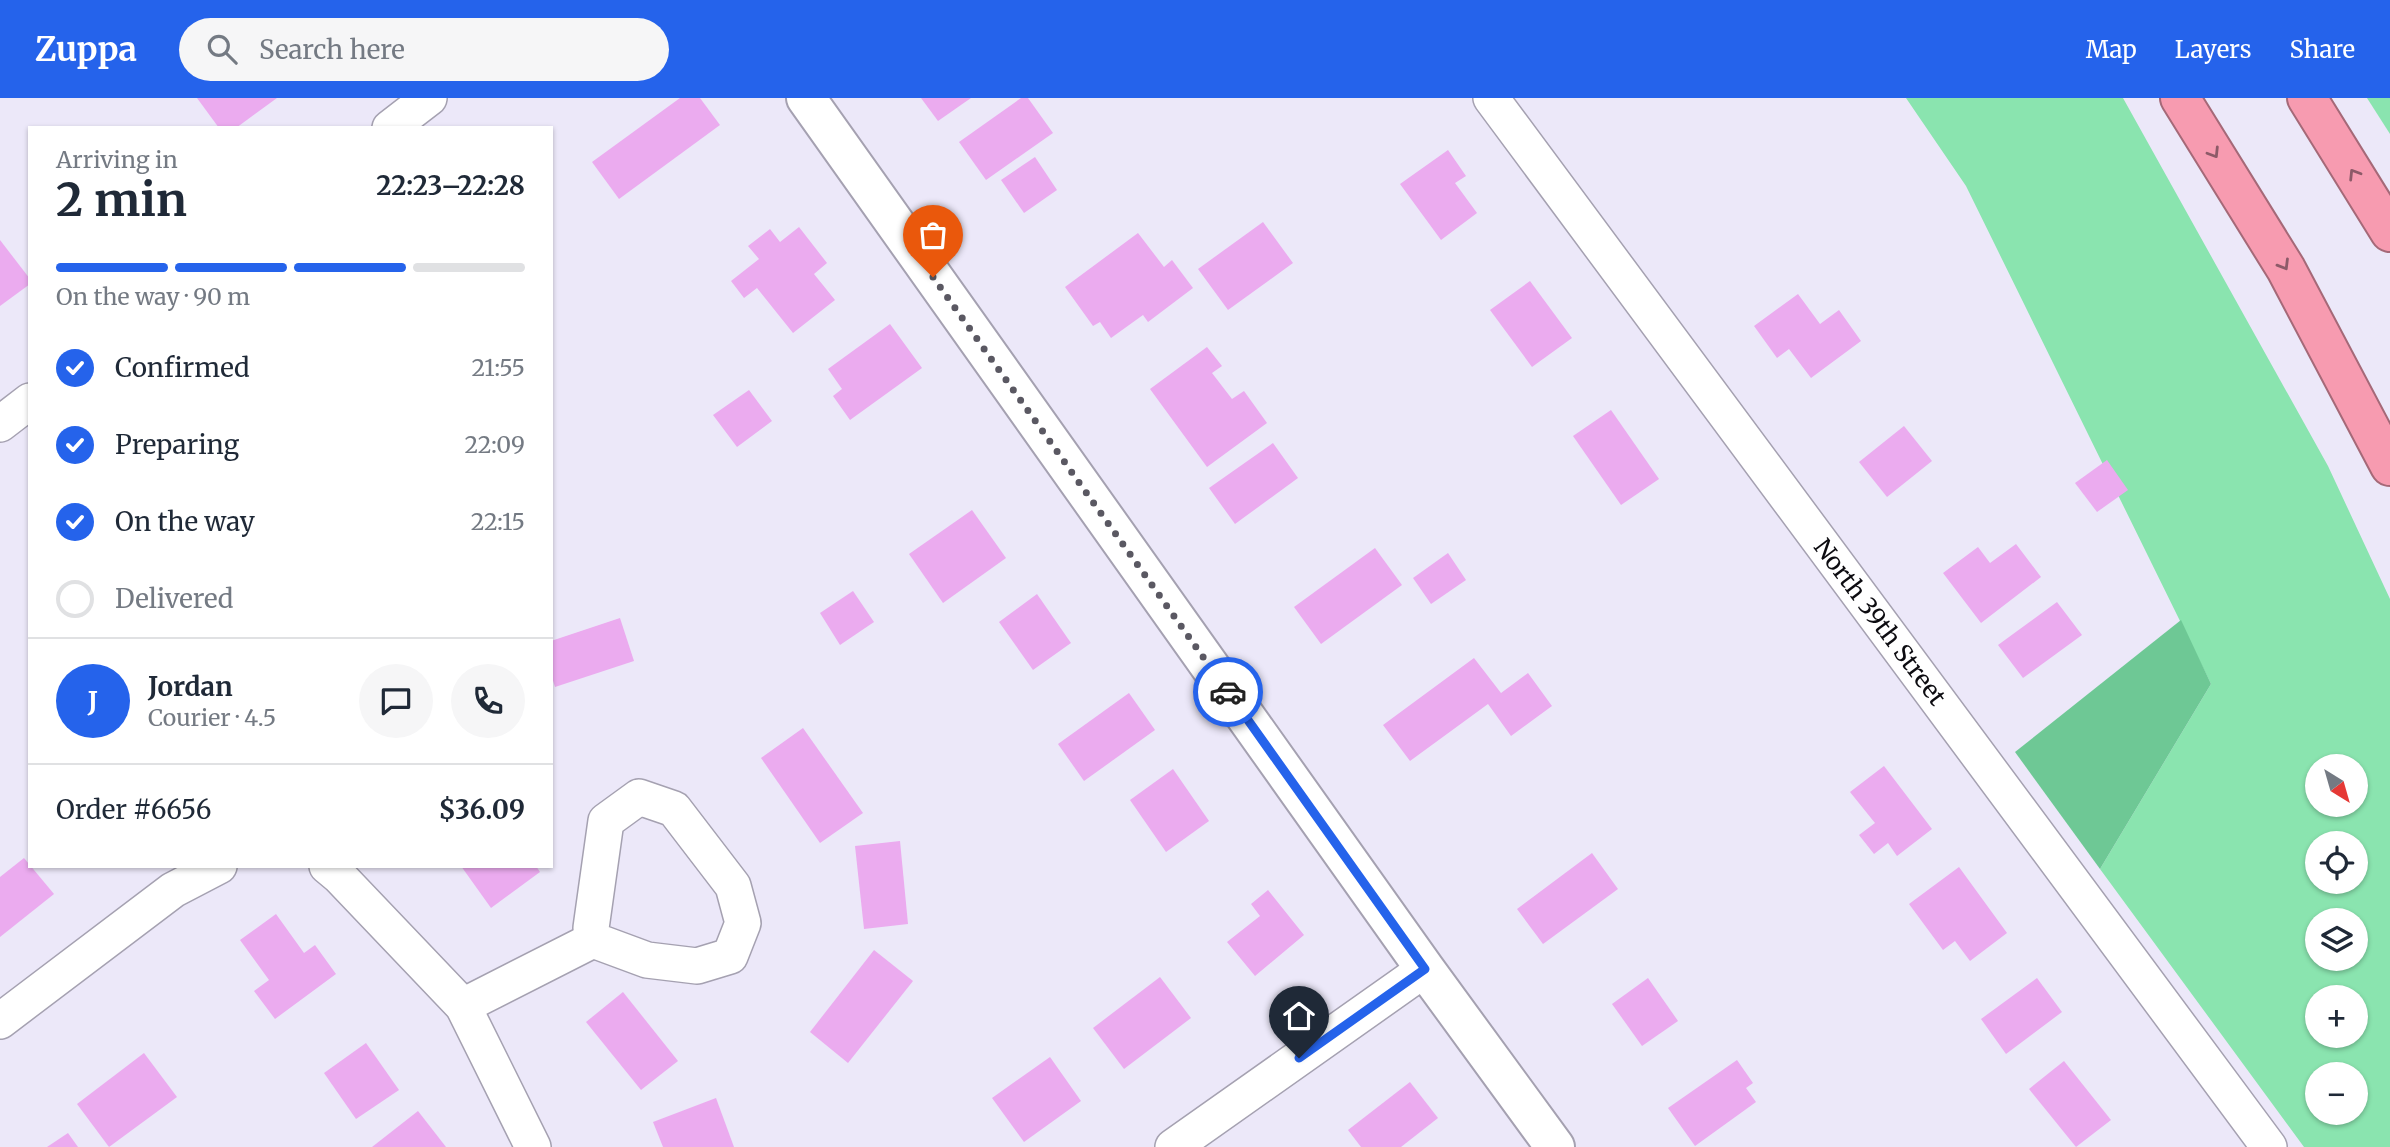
<!DOCTYPE html>
<meta charset="utf-8">
<style>
:root{--surface:#fff;--page:#f6f6f7;--text:#1f2937;--muted:#747a83;--line:#e0e1e3;--accent:#2563eb}
body{margin:0;font-family:Merriweather,serif;background:var(--page);color:var(--text);height:100vh;display:flex;flex-direction:column;font-size:26px;white-space:nowrap}
*{box-sizing:border-box;margin:0}
p{font-size:23px;color:var(--muted)}
.icon{flex:none;width:38px;height:38px;fill:none;stroke:currentColor;stroke-width:2;stroke-linecap:round;stroke-linejoin:round}
.map{position:relative;flex:1;overflow:hidden}
.panel{position:absolute;left:28px;top:28px;width:525px;height:742px;display:flex;flex-direction:column;background:var(--surface);border-radius:0px;box-shadow:0 2px 5px #0004}
.panel>*{flex:none}
.needle{width:46px;rotate:143deg}
.fabs{position:absolute;left:2305px;top:656px;display:grid;gap:14px}
.fabs a{display:grid;place-items:center;width:63px;height:63px;border-radius:50%;background:var(--surface);box-shadow:0 2px 5px #0004;font-size:35px}
.pin{position:absolute;display:grid;place-items:center;width:60px;height:60px;color:#fff;margin:-72px -30px;border-radius:50% 50% 50% 0;rotate:-45deg;box-shadow:0 0 7px #0007}
.pin .icon{rotate:45deg}
.courier{position:absolute;display:grid;place-items:center;width:70px;height:70px;margin:-35px;border:5px solid #2563eb;border-radius:50%;background:#fff;color:#222;box-shadow:0 2px 9px #0007}
.head em{font-style:normal;font-weight:700}
.head div{display:flex;flex-direction:column-reverse}
.head{display:flex;align-items:center;justify-content:space-between;height:119px;padding:0 28px}
h1{font-size:46px;font-weight:700;line-height:52px}
.bar{display:grid;grid-template-columns:repeat(4,1fr);gap:10px 7px;align-content:center;height:84px;padding:0 28px}
.bar i{height:9px;border-radius:5px;background:var(--line)}
.bar .current{background:var(--accent)}
.bar p{grid-column:span 4}
.line{display:flex;align-items:center;gap:18px;padding:0 28px;border-top:2px solid var(--line)}
.line div{flex:1}
.round{display:grid;place-items:center;flex:none;width:74px;height:74px;border-radius:37px;background:var(--page)}
ol{padding:0 28px;list-style:none}
li{display:flex;align-items:center;gap:21px;height:77px}
li p{margin-inline-start:auto}
li .icon{padding:7px;border-radius:50%;background:var(--accent);color:#fff;stroke-width:4}
li:last-child{color:var(--muted)}
li i{width:38px;height:38px;border:4px solid var(--line);border-radius:50%}
header{display:flex;align-items:center;gap:42px;box-sizing:border-box;height:98px;padding:0 35px;background:var(--accent);color:#fff}
header strong{font-size:33px}
nav{display:flex;gap:38px;margin-inline-start:auto;font-size:24px}
.search{width:490px;height:63px;background:var(--page);display:flex;align-items:center;gap:18px;box-sizing:border-box;padding:0 24px;border-radius:38px;color:var(--muted);font-size:26px}
.map>svg:first-child{display:block}
.green{fill:#8ae4af;fill-rule:evenodd}
.forest{fill:#6ec895}
.building{fill:#ebabef}
.lines{fill:none;stroke-linecap:round;stroke-linejoin:round}
.street-casing{stroke:#a5a1b1;stroke-width:38}
.secondary-casing{stroke:#a5a1b1;stroke-width:42}
.highway-casing{stroke:#a56978;stroke-width:42}
.street{stroke:#fff;stroke-width:35}
.secondary{stroke:#fff;stroke-width:38}
.highway{stroke:#f79bb0;stroke-width:38}
.oneway{stroke:#8d5a68}
.done{stroke:#5a5862;stroke-width:7;stroke-dasharray:0 12.6}
.route{stroke:#2563eb;stroke-width:9}
.labels{text-anchor:middle;dominant-baseline:central;stroke-width:6;stroke-linejoin:round;paint-order:stroke}
.street-label{font-size:24px;fill:#0c0b10;stroke:#fff}
</style>
<header>
<strong>Zuppa</strong>
<div class="search"><svg class="icon" aria-label="search" viewBox="0 0 24 24"><circle cx="10" cy="10" r="6"/><path d="M15 15l6 6"/></svg>Search here</div>
<nav><a>Map</a><a>Layers</a><a>Share</a></nav>
</header>
<div class="map">
<svg width="2390" height="1049" viewBox="0 0 2390 1049">
<rect width="100%" height="100%" fill="#ece8f9"/>
<g class="green">
<path d="M 1906,0 L 2123,0 L 2328,368 L 2390,501 L 2390,1049 L 2304,1049 L 2100,771 L 2211,586 L 1966,88 ZM 2317,668 L 2356,668 L 2356,707 L 2317,707 ZM 2317,746 L 2356,746 L 2356,784 L 2317,784 ZM 2317,822 L 2356,822 L 2356,861 L 2317,861 ZM 2317,900 L 2356,900 L 2356,938 L 2317,938 ZM 2317,976 L 2356,976 L 2356,1015 L 2317,1015 Z"/>
<path d="M 2367,0 L 2390,0 L 2390,36 Z"/>
</g>
<path class="forest" d="M 2181,522 L 2211,586 L 2100,771 L 2015,654 Z"/>
<g class="building">
<path d="M 197,0 L 277,0 L 236,30 L 219,30 Z"/>
<path d="M 680,0 L 700,0 L 720,27 L 619,101 L 592,64 Z"/>
<path d="M 921,0 L 971,0 L 938,23 Z"/>
<path d="M 1021,0 L 1028,0 L 1053,35 L 986,82 L 959,44 Z"/>
<path d="M 1448,52 L 1466,78 L 1455,85 L 1477,115 L 1441,142 L 1400,86 Z"/>
<path d="M 1035,59 L 1057,92 L 1024,115 L 1001,82 Z"/>
<path d="M 1263,124 L 1293,165 L 1228,212 L 1198,171 Z"/>
<path d="M 799,129 L 827,165 L 814,176 L 835,202 L 793,235 L 757,190 L 744,200 L 731,183 L 759,161 L 748,148 L 770,131 L 780,144 Z"/>
<path d="M 1138,135 L 1164,169 L 1172,162 L 1193,190 L 1148,224 L 1143,217 L 1111,240 L 1100,224 L 1093,228 L 1065,189 Z"/>
<path d="M 0,142 L 30,181 L 30,186 L 0,208 Z"/>
<path d="M 1530,183 L 1572,240 L 1532,269 L 1490,212 Z"/>
<path d="M 1798,196 L 1820,226 L 1839,212 L 1861,243 L 1811,280 L 1789,251 L 1777,260 L 1754,228 Z"/>
<path d="M 890,226 L 922,270 L 850,322 L 833,298 L 842,291 L 828,271 Z"/>
<path d="M 1207,249 L 1222,268 L 1212,275 L 1232,301 L 1244,293 L 1267,325 L 1207,369 L 1150,291 Z"/>
<path d="M 749,292 L 772,323 L 737,349 L 713,317 Z"/>
<path d="M 1611,312 L 1659,381 L 1621,407 L 1573,338 Z"/>
<path d="M 1904,328 L 1932,363 L 1887,399 L 1859,364 Z"/>
<path d="M 1273,345 L 1298,380 L 1235,426 L 1209,390 Z"/>
<path d="M 2107,362 L 2128,392 L 2097,414 L 2075,385 Z"/>
<path d="M 972,412 L 1006,460 L 943,505 L 909,456 Z"/>
<path d="M 2016,446 L 2041,479 L 1981,525 L 1943,475 L 1978,449 L 1990,465 Z"/>
<path d="M 1375,450 L 1402,487 L 1321,546 L 1294,509 Z"/>
<path d="M 1448,455 L 1466,482 L 1431,506 L 1413,480 Z"/>
<path d="M 853,493 L 874,524 L 840,547 L 820,515 Z"/>
<path d="M 1037,496 L 1071,545 L 1033,572 L 999,524 Z"/>
<path d="M 2057,504 L 2082,537 L 2023,580 L 1998,547 Z"/>
<path d="M 620,520 L 634,563 L 555,589 L 551,576 L 551,543 Z"/>
<path d="M 1474,560 L 1501,595 L 1528,575 L 1552,608 L 1511,638 L 1488,606 L 1410,663 L 1383,627 Z"/>
<path d="M 1129,595 L 1155,632 L 1084,683 L 1058,646 Z"/>
<path d="M 803,630 L 863,715 L 820,745 L 761,660 Z"/>
<path d="M 1884,668 L 1932,731 L 1897,758 L 1888,745 L 1874,756 L 1859,737 L 1875,725 L 1850,694 Z"/>
<path d="M 1173,671 L 1209,723 L 1166,754 L 1130,702 Z"/>
<path d="M 900,743 L 908,826 L 864,831 L 855,748 Z"/>
<path d="M 1592,755 L 1618,791 L 1543,846 L 1517,811 Z"/>
<path d="M 24,760 L 54,796 L 0,839 L 0,779 Z"/>
<path d="M 461,768 L 536,768 L 540,774 L 491,810 Z"/>
<path d="M 1959,769 L 2007,835 L 1970,863 L 1955,843 L 1943,852 L 1909,806 Z"/>
<path d="M 1268,792 L 1304,837 L 1255,878 L 1227,844 L 1260,818 L 1251,806 Z"/>
<path d="M 276,816 L 304,855 L 315,847 L 336,876 L 275,921 L 254,893 L 269,882 L 240,842 Z"/>
<path d="M 874,852 L 913,883 L 848,965 L 810,934 Z"/>
<path d="M 1160,879 L 1191,920 L 1124,971 L 1093,930 Z"/>
<path d="M 1648,880 L 1678,923 L 1642,948 L 1612,906 Z"/>
<path d="M 2037,880 L 2062,914 L 2006,956 L 1981,921 Z"/>
<path d="M 623,894 L 678,963 L 641,992 L 586,924 Z"/>
<path d="M 366,945 L 399,992 L 356,1021 L 324,975 Z"/>
<path d="M 144,955 L 177,999 L 109,1049 L 77,1006 Z"/>
<path d="M 1050,959 L 1081,1003 L 1024,1044 L 992,1000 Z"/>
<path d="M 1737,962 L 1753,985 L 1746,990 L 1756,1004 L 1695,1048 L 1668,1010 Z"/>
<path d="M 2064,963 L 2111,1022 L 2076,1049 L 2029,991 Z"/>
<path d="M 1410,984 L 1438,1020 L 1401,1049 L 1361,1049 L 1348,1032 Z"/>
<path d="M 716,1000 L 734,1049 L 663,1049 L 653,1024 Z"/>
<path d="M 418,1013 L 446,1049 L 372,1049 Z"/>
<path d="M 68,1035 L 78,1049 L 47,1049 Z"/>
</g>
<g class="lines">
<g class="street-casing">
<g id="street">
<path d="M 1491,0 L 2269,1049"/>
<path d="M 390,30 L 429,0"/>
<path d="M 0,326 L 30,303"/>
<path d="M 639,699 L 674,711 L 733,788 L 743,825 L 730,858 L 697,868 L 647,862 L 593,842 L 591,830 L 606,723 Z"/>
<path d="M 327,768 L 339,778 L 463,908 L 533,1049"/>
<path d="M 463,908 L 593,842"/>
<path d="M 0,923 L 173,792 L 219,768"/>
<path d="M 1173,1049 L 1425,871"/>
</g>
</g>
<g class="secondary-casing">
<path id="secondary" d="M 806,0 L 1425,871 L 1555,1049"/>
</g>
<g class="highway-casing">
<g id="highway">
<path d="M 2180,0 L 2286,171 L 2390,368"/>
<path d="M 2307,0 L 2390,134"/>
</g>
</g>
<use href="#street" class="street"/>
<use href="#secondary" class="secondary"/>
<use href="#highway" class="highway"/>
</g>
<defs><path id="oneway-chevron" d="M-2-3.5L2.5 0L-2 3.5" fill="none" stroke-width="1.6" stroke-linecap="round" stroke-linejoin="round" transform="scale(1.75)"/></defs>
<g class="oneway">
<use href="#oneway-chevron" transform="translate(2214 55) rotate(58)"/>
<use href="#oneway-chevron" transform="translate(2354 76) rotate(-122)"/>
<use href="#oneway-chevron" transform="translate(2284 167) rotate(59)"/>
</g>
<g class="lines">
<path class="done" d="M 933,179 L 1228,594"/>
<path class="route" d="M 1228,594 L 1425,871 L 1299,960"/>
</g>
<g class="labels">
<g class="street-label">
<text transform="translate(1880 524) rotate(53)">North 39th Street</text>
</g>
</g>
</svg>
<div class="fabs">
<a><svg class="needle" viewBox="-14 -14 28 28"><path d="M0-13l5 13h-10z" fill="#e53935"/><path d="M0 13l5-13h-10z" fill="#747a83"/></svg></a>
<a><svg class="icon" aria-label="locate" viewBox="0 0 24 24"><circle cx="12" cy="12" r="6"/><path d="M12 2v4M12 18v4M2 12h4M18 12h4"/></svg></a>
<a><svg class="icon" aria-label="layers" viewBox="0 0 24 24"><path d="M12 4l9 5-9 5-9-5zM3 14l9 5 9-5"/></svg></a>
<a>+</a>
<a>−</a>
</div>
<div class="pin" style="left:933px;top:179px;background:#ea580c"><svg class="icon" aria-label="bag" viewBox="0 0 24 24"><path d="M5 8h14l-1 12H6zM9 8a3 3 0 0 1 6 0"/></svg></div>
<div class="pin" style="left:1299px;top:960px;background:#1f2937"><svg class="icon" aria-label="home" viewBox="0 0 24 24"><path d="M3 11l9-7 9 7M6 9v11h12V9"/></svg></div>
<div class="courier" style="left:1228px;top:594px"><svg class="icon" aria-label="car" viewBox="0 0 24 24"><path d="M5 17H2v-5l4-1 3-4h7l3 4 3 1v5h-3M9 17h6M6 11h13"/><circle cx="7" cy="17" r="2"/><circle cx="17" cy="17" r="2"/></svg></div>
<section class="panel">
<div class="head"><div><h1>2 min</h1><p>Arriving in</p></div><em>22:23–22:28</em></div>
<div class="bar"><i class="current"></i><i class="current"></i><i class="current"></i><i></i><p>On the way · 90 m</p></div>
<ol>
<li><svg class="icon" aria-label="check" viewBox="0 0 24 24"><path d="M5 12l5 5 9-10"/></svg>Confirmed<p>21:55</p></li>
<li><svg class="icon" aria-label="check" viewBox="0 0 24 24"><path d="M5 12l5 5 9-10"/></svg>Preparing<p>22:09</p></li>
<li><svg class="icon" aria-label="check" viewBox="0 0 24 24"><path d="M5 12l5 5 9-10"/></svg>On the way<p>22:15</p></li>
<li><i></i>Delivered</li>
</ol>
<div class="line" style="height:126px"><b class="round" style="background:var(--accent);color:#fff">J</b><div><b>Jordan</b><p>Courier · 4.5</p></div><a class="round"><svg class="icon" aria-label="chat" viewBox="0 0 24 24"><path d="M4 5h16v11H9l-5 4z"/></svg></a><a class="round"><svg class="icon" aria-label="phone" viewBox="0 0 24 24"><path d="M5 4h4l2 5-3 2q2 4 5 5l2-3 5 2v4C11 20 4 13 5 4z"/></svg></a></div>
<div class="line" style="height:91px"><div>Order #6656</div><b>$36.09</b></div>
</section>
</div>
